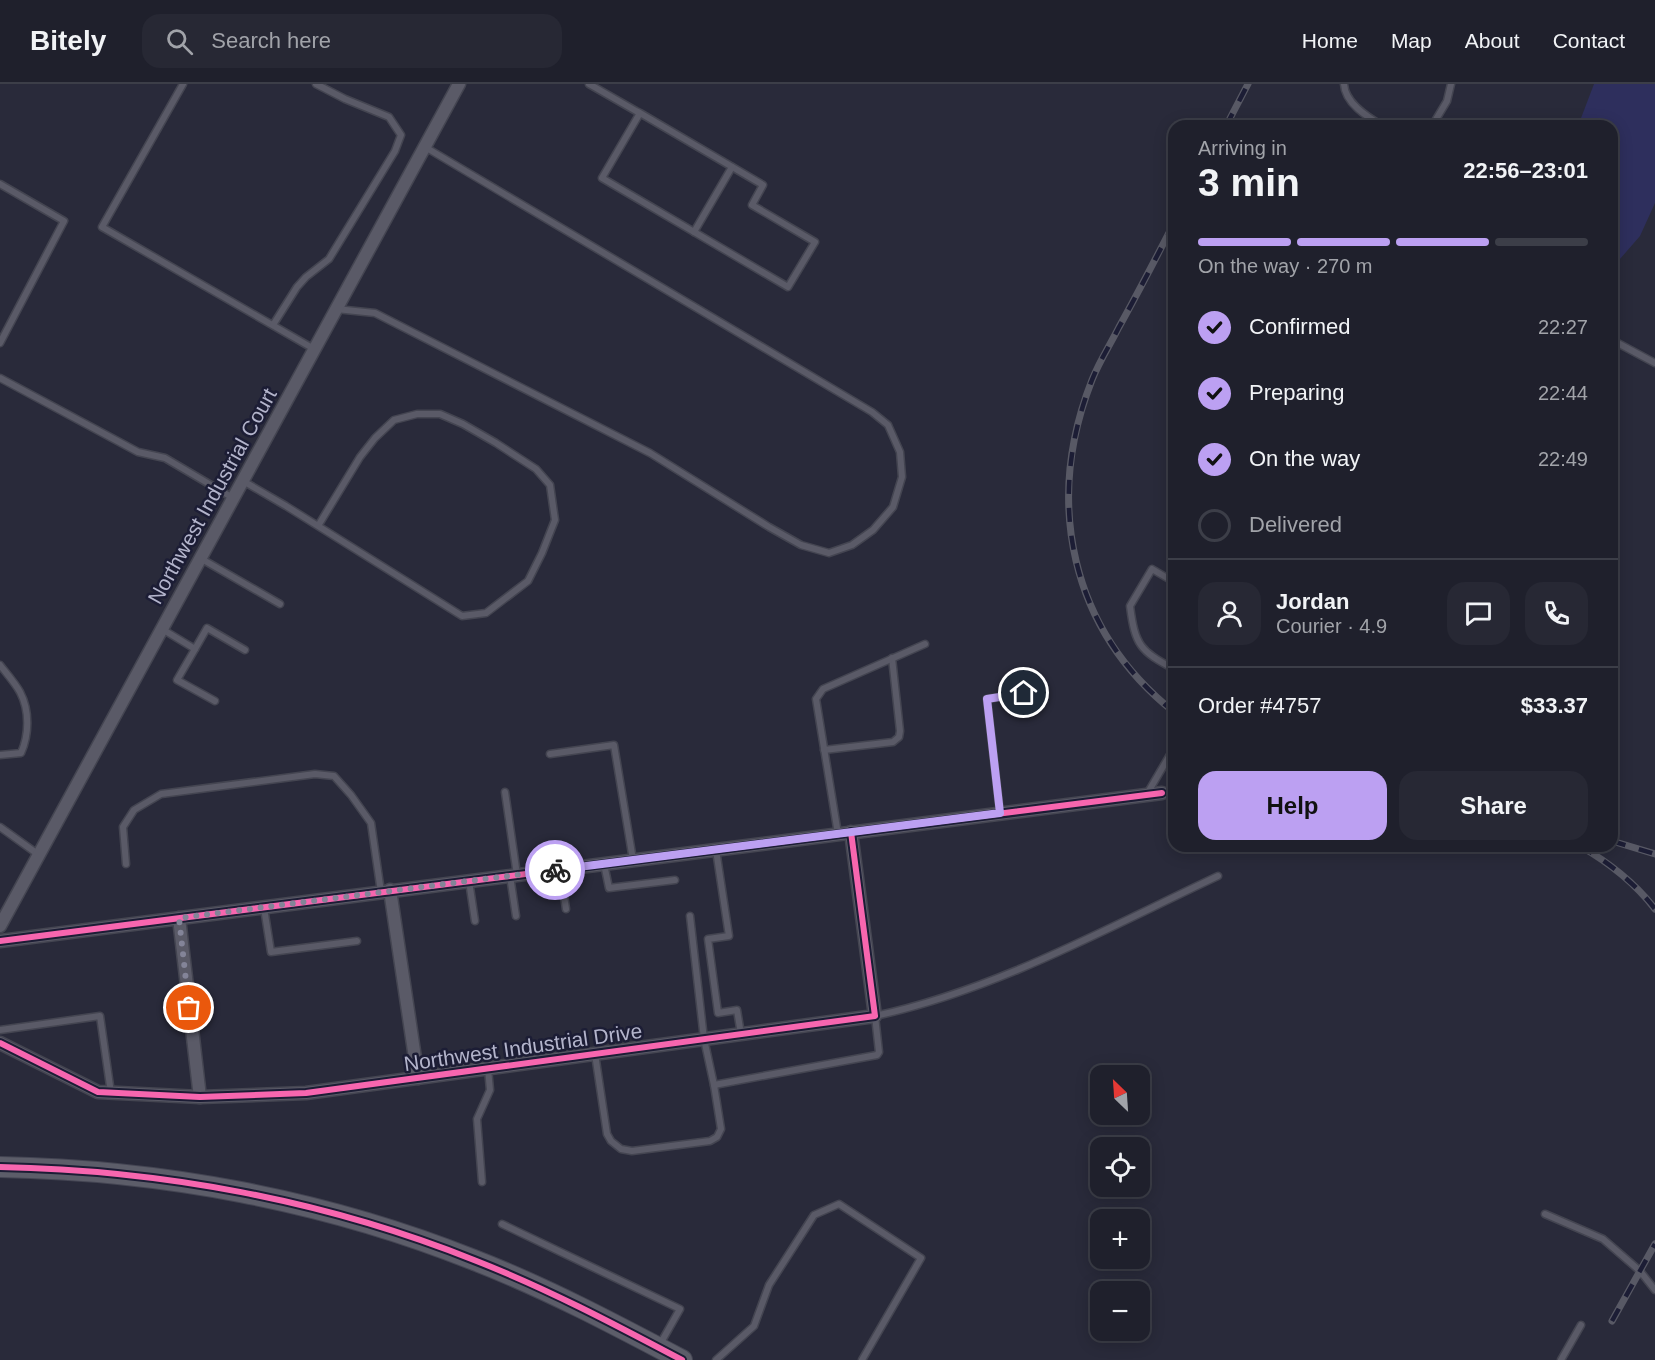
<!DOCTYPE html>
<meta charset="utf-8">
<style>
:root{--surface:#1f202c;--page:#272834;--text:#f1f3f6;--muted:#a1a3a9;--line:#3c3e48;--accent:#bca0f2}
body{margin:0;font-family:Helvetica,sans-serif;background:var(--page);color:var(--text);height:100vh;display:flex;flex-direction:column;font-size:22px;white-space:nowrap}
*{box-sizing:border-box;margin:0}
p{font-size:20px;color:var(--muted)}
.icon{flex:none;width:33px;height:33px;fill:none;stroke:currentColor;stroke-width:2;stroke-linecap:round;stroke-linejoin:round}
.map{position:relative;flex:1;overflow:hidden}
.drawer{position:absolute;left:1168px;top:36px;width:450px;height:732px;display:flex;flex-direction:column;background:var(--surface);border-radius:18px;box-shadow:0 3px 15px #0003,0 0 0 2px var(--line)}
.drawer>*{flex:none}
.needle{width:39px;rotate:335deg}
.fabs{position:absolute;left:1090px;top:981px;display:grid;gap:12px}
.fabs a{display:grid;place-items:center;width:60px;height:60px;border-radius:12px;background:var(--surface);box-shadow:0 3px 15px #0003,0 0 0 2px var(--line);font-size:30px}
.pin{position:absolute;display:grid;place-items:center;width:51px;height:51px;color:#fff;margin:-26px;border:3px solid #fff;border-radius:50%;box-shadow:0 2px 6px #0007}
.courier{position:absolute;display:grid;place-items:center;width:60px;height:60px;margin:-30px;border:4px solid #bca0f2;border-radius:50%;background:#fff;color:#222;box-shadow:0 2px 8px #0007}
.head em{font-style:normal;font-weight:700}
.head div{display:flex;flex-direction:column-reverse}
.head{display:flex;align-items:center;justify-content:space-between;height:102px;padding:0 30px}
h1{font-size:39px;font-weight:700;line-height:45px}
.bar{display:grid;grid-template-columns:repeat(4,1fr);gap:9px 6px;align-content:center;height:72px;padding:0 30px}
.bar i{height:8px;border-radius:4px;background:var(--line)}
.bar .active{background:var(--accent)}
.bar p{grid-column:span 4}
.line{display:flex;align-items:center;gap:15px;padding:0 30px;border-top:2px solid var(--line)}
.line div{flex:1}
.round{display:grid;place-items:center;flex:none;width:63px;height:63px;border-radius:18px;background:var(--page)}
ol{padding:0 30px;list-style:none}
li{display:flex;align-items:center;gap:18px;height:66px}
li p{margin-inline-start:auto}
li .icon{padding:6px;border-radius:50%;background:var(--accent);color:#111;stroke-width:4}
li:last-child{color:var(--muted)}
li i{width:33px;height:33px;border:3px solid var(--line);border-radius:50%}
.action{display:flex;gap:12px;margin-top:auto;padding:12px 30px}
.action a{flex:1;height:69px;border-radius:18px;background:var(--accent);color:#111;font-size:24px;font-weight:700;line-height:69px;text-align:center}
.action a+a{background:var(--page);color:var(--text)}
header{display:flex;align-items:center;gap:36px;box-sizing:border-box;height:84px;padding:0 30px;background:var(--surface);border-bottom:2px solid var(--line)}
header strong{font-size:28px}
nav{display:flex;gap:33px;margin-inline-start:auto;font-size:21px}
.search{width:420px;height:54px;background:var(--page);display:flex;align-items:center;gap:15px;box-sizing:border-box;padding:0 21px;border-radius:18px;color:var(--muted);font-size:22px}
.map>svg:first-child{display:block}
.water{fill:#2e2f5d}
.lines{fill:none;stroke-linecap:round;stroke-linejoin:round}
.lane-casing{stroke:#444551;stroke-width:9}
.street-casing{stroke:#444551;stroke-width:15}
.primary-casing{stroke:#444553;stroke-width:22}
.lane{stroke:#5a5a67;stroke-width:6}
.street{stroke:#5a5a67;stroke-width:12}
.primary{stroke:#5c5d69;stroke-width:20}
.rail-casing{stroke:#585965;stroke-width:7}
.rail{stroke:#1c1d35;stroke-width:4.5;stroke-dasharray:14;stroke-linecap:butt}
.cycleway-casing{stroke:#1c1d35;stroke-width:10}
.cycleway{stroke:#f766af;stroke-width:6}
.done{stroke:#838498;stroke-width:6;stroke-dasharray:0 10.8}
.route{stroke:#bca0f2;stroke-width:8}
.labels{text-anchor:middle;dominant-baseline:central;stroke-width:5;stroke-linejoin:round;paint-order:stroke}
.street-label{font-size:21px;fill:#b3b4cb;stroke:#1c1d35}
</style>
<header>
<strong>Bitely</strong>
<div class="search"><svg class="icon" aria-label="search" viewBox="0 0 24 24"><circle cx="10" cy="10" r="6"/><path d="M15 15l6 6"/></svg>Search here</div>
<nav><a>Home</a><a>Map</a><a>About</a><a>Contact</a></nav>
</header>
<div class="map">
<svg width="1655" height="1276" viewBox="0 0 1655 1276">
<rect width="100%" height="100%" fill="#292a3a"/>
<path class="water" d="M 1594,0 L 1655,0 L 1655,119 L 1640,152 L 1613,183 L 1612,42 L 1578,42 Z"/>
<g class="lines">
<g class="lane-casing">
<g id="lane">
<path d="M 183,0 L 102,143 L 314,265"/>
<path d="M 589,0 L 636,27 L 640,29 L 763,101 L 752,121 L 815,158 L 788,203 L 602,94 L 640,29"/>
<path d="M 1344,0 C 1345,19 1367,33 1383,42"/>
<path d="M 1432,42 L 1447,17 L 1451,0"/>
<path d="M 0,100 L 64,137 L 0,259"/>
<path d="M 694,148 L 732,83"/>
<path d="M 336,225 L 375,229 L 650,369 L 769,443 L 801,461 L 829,469 L 852,461 L 873,446 L 893,423 L 902,393 L 900,368 L 888,341 L 872,328 L 425,63"/>
<path d="M 273,241 L 297,203 L 306,193 L 329,175 L 395,67 L 401,51 L 389,33 L 345,15 L 316,0"/>
<path d="M 1612,256 L 1655,279"/>
<path d="M 0,294 L 138,368 L 165,374 L 233,414"/>
<path d="M 243,397 L 286,422 L 462,532 L 486,529 L 528,497 L 542,469 L 555,436 L 550,401 L 536,385 L 496,359 L 463,340 L 440,330 L 417,330 L 394,336 L 375,354 L 360,373 L 318,442"/>
<path d="M 200,474 L 280,520"/>
<path d="M 1174,498 L 1152,485 L 1130,522 C 1135,561 1140,567 1174,585"/>
<path d="M 162,545 L 195,565 L 207,544 L 245,566"/>
<path d="M 195,565 L 177,596 L 215,617"/>
<path d="M 0,581 C 7,590 15,599 20,608 C 30,627 29,651 21,669 L 0,671"/>
<path d="M 824,666 L 893,658 L 899,653 L 900,647 L 892,574"/>
<path d="M 550,670 L 614,661 L 633,776"/>
<path d="M 505,708 L 517,791"/>
<path d="M 1147,710 L 1174,664"/>
<path d="M 1000,729 L 987,615 L 1024,609"/>
<path d="M 0,743 L 39,771"/>
<path d="M 838,750 L 816,615 L 823,605 L 925,560"/>
<path d="M 716,766 L 729,852 L 708,855 L 718,929 L 737,926 L 741,950"/>
<path d="M 126,780 L 123,743 L 134,726 L 161,710 L 315,690 L 334,692 L 351,711 L 371,739 L 381,808"/>
<path d="M 604,780 L 609,804 L 675,796"/>
<path d="M 560,785 L 566,825"/>
<path d="M 510,792 L 516,832"/>
<path d="M 469,797 L 475,837"/>
<path d="M 264,824 L 271,868 L 357,857"/>
<path d="M 690,832 L 704,955 L 714,1001"/>
<path d="M 0,946 L 100,932 L 111,1009"/>
<path d="M 595,970 L 607,1050 L 611,1057 L 621,1065 L 632,1067 L 710,1057 L 717,1053 L 721,1045 L 714,1001 L 877,971 L 879,968 L 875,932 C 996,906 1107,844 1218,792"/>
<path d="M 482,1098 L 477,1035 L 490,1006 L 488,985"/>
<path d="M 1545,1130 L 1603,1155 L 1640,1187 L 1655,1206"/>
<path d="M 502,1140 L 680,1225 L 659,1262"/>
<path d="M 716,1276 L 754,1242 L 769,1201 L 814,1131 L 839,1120 L 921,1174 L 862,1276"/>
<path d="M 1561,1276 L 1581,1241"/>
</g>
</g>
<g class="street-casing">
<g id="street">
<path d="M 390,806 L 418,994"/>
<path d="M 179,834 L 200,1013"/>
<path d="M 0,842 L 459,0"/>
<path d="M 0,857 L 1162,709"/>
<path d="M 0,959 L 98,1008 L 200,1013 L 306,1009 L 875,932 L 851,748"/>
</g>
</g>
<g class="primary-casing">
<path id="primary" d="M 0,1083 C 161,1086 324,1116 474,1176 C 546,1204 614,1240 682,1276"/>
</g>
<use href="#lane" class="lane"/>
<use href="#street" class="street"/>
<use href="#primary" class="primary"/>
<g class="rail-casing">
<g id="rail">
<path d="M 1226,42 L 1248,0"/>
<path d="M 1174,139 C 1156,174 1138,209 1119,243 C 1110,261 1099,278 1092,296 C 1044,418 1070,545 1174,628"/>
<path d="M 1612,757 L 1655,770"/>
<path d="M 1580,762 C 1608,778 1635,799 1655,825"/>
<path d="M 1612,1237 L 1655,1160"/>
</g>
</g>
<use href="#rail" class="rail"/>
<g class="cycleway-casing">
<g id="cycleway">
<path d="M 0,857 L 1162,709"/>
<path d="M 0,959 L 98,1008 L 200,1013 L 306,1009 L 875,932 L 851,748"/>
<path d="M 0,1083 C 161,1086 324,1116 474,1176 C 546,1204 614,1240 682,1276"/>
</g>
</g>
<use href="#cycleway" class="cycleway"/>
</g>
<g class="lines">
<path class="done" d="M 189,924 L 179,834 L 555,786"/>
<path class="route" d="M 555,786 L 1000,729 L 987,615 L 1024,609"/>
</g>
<g class="labels">
<g class="street-label">
<text transform="translate(212 412) rotate(-61)">Northwest Industrial Court</text>
<text transform="translate(523 963) rotate(-8)">Northwest Industrial Drive</text>
</g>
</g>
</svg>
<div class="fabs">
<a><svg class="needle" viewBox="-14 -14 28 28"><path d="M0-13l5 13h-10z" fill="#e53935"/><path d="M0 13l5-13h-10z" fill="#a1a3a9"/></svg></a>
<a><svg class="icon" aria-label="locate" viewBox="0 0 24 24"><circle cx="12" cy="12" r="6"/><path d="M12 2v4M12 18v4M2 12h4M18 12h4"/></svg></a>
<a>+</a>
<a>−</a>
</div>
<div class="pin" style="left:189px;top:924px;background:#ea580c"><svg class="icon" aria-label="bag" viewBox="0 0 24 24"><path d="M5 8h14l-1 12H6zM9 8a3 3 0 0 1 6 0"/></svg></div>
<div class="pin" style="left:1024px;top:609px;background:#1f2937"><svg class="icon" aria-label="home" viewBox="0 0 24 24"><path d="M3 11l9-7 9 7M6 9v11h12V9"/></svg></div>
<div class="courier" style="left:555px;top:786px"><svg class="icon" aria-label="bike" viewBox="0 0 24 24"><circle cx="6" cy="16" r="4"/><circle cx="18" cy="16" r="4"/><path d="M6 16l4-8h5l3 8M10 8l3 8H6M13 5h3"/></svg></div>
<section class="drawer">
<div class="head"><div><h1>3 min</h1><p>Arriving in</p></div><em>22:56–23:01</em></div>
<div class="bar"><i class="active"></i><i class="active"></i><i class="active"></i><i></i><p>On the way · 270 m</p></div>
<ol>
<li><svg class="icon" aria-label="check" viewBox="0 0 24 24"><path d="M5 12l5 5 9-10"/></svg>Confirmed<p>22:27</p></li>
<li><svg class="icon" aria-label="check" viewBox="0 0 24 24"><path d="M5 12l5 5 9-10"/></svg>Preparing<p>22:44</p></li>
<li><svg class="icon" aria-label="check" viewBox="0 0 24 24"><path d="M5 12l5 5 9-10"/></svg>On the way<p>22:49</p></li>
<li><i></i>Delivered</li>
</ol>
<div class="line" style="height:108px"><a class="round"><svg class="icon" aria-label="person" viewBox="0 0 24 24"><circle cx="12" cy="8" r="4"/><path d="M4 21q1-7 8-7t8 7"/></svg></a><div><b>Jordan</b><p>Courier · 4.9</p></div><a class="round"><svg class="icon" aria-label="chat" viewBox="0 0 24 24"><path d="M4 5h16v11H9l-5 4z"/></svg></a><a class="round"><svg class="icon" aria-label="phone" viewBox="0 0 24 24"><path d="M5 4h4l2 5-3 2q2 4 5 5l2-3 5 2v4C11 20 4 13 5 4z"/></svg></a></div>
<div class="line" style="height:78px"><div>Order #4757</div><b>$33.37</b></div>
<div class="action"><a>Help</a><a>Share</a></div>
</section>
</div>
